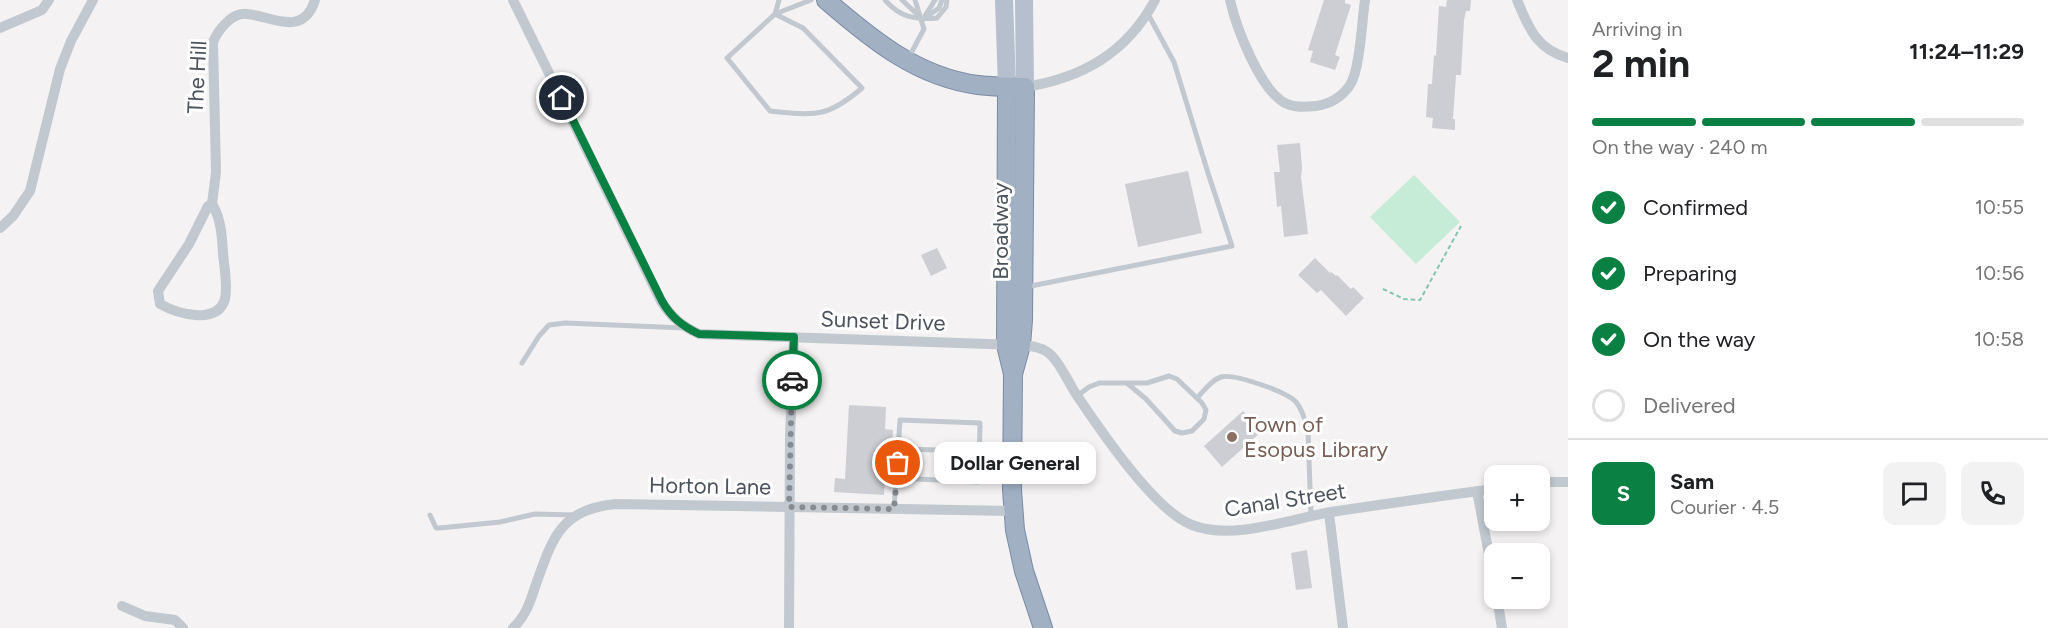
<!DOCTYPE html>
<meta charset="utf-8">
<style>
:root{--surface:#fff;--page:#f2f2f2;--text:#202124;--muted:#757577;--line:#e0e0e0;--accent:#0b8043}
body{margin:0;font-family:Figtree,sans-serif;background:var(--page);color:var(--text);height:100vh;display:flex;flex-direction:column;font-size:22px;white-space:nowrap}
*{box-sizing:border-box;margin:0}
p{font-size:20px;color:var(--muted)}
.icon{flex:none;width:33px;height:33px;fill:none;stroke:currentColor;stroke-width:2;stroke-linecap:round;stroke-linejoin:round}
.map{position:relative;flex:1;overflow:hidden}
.sheet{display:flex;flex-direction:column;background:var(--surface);width:480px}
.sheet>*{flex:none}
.controls{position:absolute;left:1484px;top:465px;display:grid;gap:12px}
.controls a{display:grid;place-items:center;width:66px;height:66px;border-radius:12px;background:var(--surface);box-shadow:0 3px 9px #0003;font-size:30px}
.pin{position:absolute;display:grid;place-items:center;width:51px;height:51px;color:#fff;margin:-26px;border:3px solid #fff;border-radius:50%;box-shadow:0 2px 6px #0007}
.courier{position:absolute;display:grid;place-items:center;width:60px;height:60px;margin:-30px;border:4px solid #0b8043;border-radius:50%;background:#fff;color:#222;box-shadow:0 2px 8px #0007}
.bubble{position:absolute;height:42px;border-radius:12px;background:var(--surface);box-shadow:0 3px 9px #0003;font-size:20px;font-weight:700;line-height:42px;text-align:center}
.overview em{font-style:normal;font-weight:700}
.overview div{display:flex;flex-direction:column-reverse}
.overview{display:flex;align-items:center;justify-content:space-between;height:102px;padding:0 24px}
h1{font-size:39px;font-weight:700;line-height:45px}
.bar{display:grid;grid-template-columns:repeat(4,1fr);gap:9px 6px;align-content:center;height:72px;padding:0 24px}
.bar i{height:8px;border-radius:4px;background:var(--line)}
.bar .active{background:var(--accent)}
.bar p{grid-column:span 4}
.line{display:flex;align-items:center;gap:15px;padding:0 24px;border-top:2px solid var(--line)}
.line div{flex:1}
.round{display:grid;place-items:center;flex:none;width:63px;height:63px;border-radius:12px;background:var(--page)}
ol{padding:0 24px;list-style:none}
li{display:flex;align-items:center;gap:18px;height:66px}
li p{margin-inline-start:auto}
li .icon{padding:6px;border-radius:50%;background:var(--accent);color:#fff;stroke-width:4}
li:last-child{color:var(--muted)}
li i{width:33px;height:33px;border:3px solid var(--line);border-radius:50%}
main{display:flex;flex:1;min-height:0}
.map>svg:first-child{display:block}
.green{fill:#c6ecd8}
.building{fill:#ccced4}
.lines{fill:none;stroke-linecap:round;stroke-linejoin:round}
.trunk-casing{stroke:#7a8ba6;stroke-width:20}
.path{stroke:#82c6ab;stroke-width:2;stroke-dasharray:4.5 3;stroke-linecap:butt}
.service{stroke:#c1c8cf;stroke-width:5}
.minor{stroke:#c1c8cf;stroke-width:10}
.primary{stroke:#b5bfcd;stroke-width:18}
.trunk{stroke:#a2b0c4;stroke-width:18}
.done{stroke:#868b91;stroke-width:6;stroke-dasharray:0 10.8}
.route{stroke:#0b8043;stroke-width:8}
.education-dot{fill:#8d6e63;stroke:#fff;stroke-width:2}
.labels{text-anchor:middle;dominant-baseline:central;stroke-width:6;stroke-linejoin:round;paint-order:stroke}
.street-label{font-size:22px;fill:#4b535d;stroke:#fff}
.education-label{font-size:22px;fill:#785e54;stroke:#fff;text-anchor:start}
</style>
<main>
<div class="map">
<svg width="1568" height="628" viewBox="0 0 1568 628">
<rect width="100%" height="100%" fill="#f4f2f2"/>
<path class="green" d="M 1414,175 L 1460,222 L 1416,264 L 1370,217 Z"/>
<g class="building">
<path d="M 1324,0 L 1345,0 L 1345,3 L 1351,5 L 1335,55 L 1340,57 L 1335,70 L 1310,62 L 1313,51 L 1308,50 Z"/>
<path d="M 1447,0 L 1471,0 L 1470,11 L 1466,11 L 1464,20 L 1461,75 L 1456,75 L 1453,119 L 1455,119 L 1455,130 L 1432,128 L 1433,118 L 1426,117 L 1428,84 L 1432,84 L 1434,55 L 1436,56 L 1439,6 L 1446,7 Z"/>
<path d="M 1300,143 L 1302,168 L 1301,177 L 1308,234 L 1284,237 L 1281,206 L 1277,207 L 1274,172 L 1280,172 L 1277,145 Z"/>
<path d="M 1188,171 L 1202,233 L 1138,247 L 1125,184 Z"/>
<path d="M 937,248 L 947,268 L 931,276 L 921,255 Z"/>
<path d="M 1315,258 L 1330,273 L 1331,272 L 1336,276 L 1337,275 L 1351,289 L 1353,287 L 1364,298 L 1346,316 L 1321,290 L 1317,293 L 1298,275 Z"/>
<path d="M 849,405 L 886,407 L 885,429 L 893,430 L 891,461 L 886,461 L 884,495 L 834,492 L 835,478 L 845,479 Z"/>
<path d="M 1243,411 L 1262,431 L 1222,467 L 1204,446 Z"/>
<path d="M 1307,550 L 1312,588 L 1296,590 L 1291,553 Z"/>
</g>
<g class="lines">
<g class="trunk-casing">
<g id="trunk">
<path d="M 826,0 C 871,39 917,77 978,85 C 994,87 1009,87 1025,87 L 1023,320 L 1021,345 L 1013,374"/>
<path d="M 1007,87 L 1006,345 L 1013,374 L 1012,490 L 1015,530 L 1024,571 L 1043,628"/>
</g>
</g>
<path class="path" d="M 1383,289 L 1404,299 L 1420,300 L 1461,226"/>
<g class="service">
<path d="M 885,0 C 900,17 914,20 937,18 L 946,7 L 947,0"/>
<path d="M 902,0 L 921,18"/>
<path d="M 775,14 L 803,28 L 862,88 C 826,119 814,115 770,111 L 727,58 L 775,14 L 811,0"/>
<path d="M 775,14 L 779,0"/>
<path d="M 925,16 L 935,0"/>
<path d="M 923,19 L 939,8 L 942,0"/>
<path d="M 909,57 L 924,29 L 915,0"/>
<path d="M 1026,287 L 1232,246 L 1208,173 L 1174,62 L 1148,14"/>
<path d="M 522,363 L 539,336 L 549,325 L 565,323 L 684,328"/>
<path d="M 1077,396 L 1089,387 L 1099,383 L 1147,383 L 1169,376 L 1177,379 L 1202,403 L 1206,410 L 1204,419 L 1192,431 L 1182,433 L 1175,431 L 1146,399 L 1128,384"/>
<path d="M 1197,398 C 1204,391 1211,380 1221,377 C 1234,373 1287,392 1296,402 C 1303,410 1306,423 1308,432 L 1311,515"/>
<path d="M 899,449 L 979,451"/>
<path d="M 897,478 L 978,482 L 979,469"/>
<path d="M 894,509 L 900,420 L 980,423 L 979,469 L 1008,470"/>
<path d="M 430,515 L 436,528 L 440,528 L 500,522 L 535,514 L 574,515"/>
</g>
<g class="minor">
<path d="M 513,0 L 661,301 C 671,317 682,326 699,334 L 1021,345 C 1031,346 1043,347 1051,355 C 1062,366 1069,384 1078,397 C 1101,431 1155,511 1192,525 C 1233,541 1290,519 1331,512 C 1385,504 1440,496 1494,489"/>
<path d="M 1230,0 C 1236,27 1260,90 1285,103 C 1294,108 1306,107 1316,106 C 1330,104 1342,97 1350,85 C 1360,70 1362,20 1365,0"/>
<path d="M 1517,0 C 1529,28 1536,49 1568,58"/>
<path d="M 0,28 L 42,10 L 49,0"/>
<path d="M 1025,87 C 1082,78 1127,53 1155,0"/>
<path d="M 212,204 L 216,172 L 213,42 C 218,30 232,12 247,14 C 272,16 303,38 315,0"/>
<path d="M 212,204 C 221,218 222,236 223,253 C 224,267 228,285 225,299 C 217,326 176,313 160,304 L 158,291 L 189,244 L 208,206 Z"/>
<path d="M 0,228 L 13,216 L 30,191 L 60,69 L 71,41 L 93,0"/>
<path d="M 1539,482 L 1568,482"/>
<path d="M 1477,491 L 1494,581"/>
<path d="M 1329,513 L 1343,628"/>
<path d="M 1497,598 L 1502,628"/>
<path d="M 122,606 L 145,616 L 175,620 L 183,628"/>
<path d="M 513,628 C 525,617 530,603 535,587 C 552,540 559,509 616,504 L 1013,511"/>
<path d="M 789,628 L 790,436 L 794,337"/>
</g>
<g class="primary">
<path d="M 1004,0 L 1007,87"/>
<path d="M 1024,0 L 1025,87"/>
</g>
<use href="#trunk" class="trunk"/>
</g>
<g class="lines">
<path class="done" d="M 792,380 L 789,507 L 894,509 L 898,463"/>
<path class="route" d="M 562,98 L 662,301 C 671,317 682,326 699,334 L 794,337 L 792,380"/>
</g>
<circle class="education-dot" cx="1232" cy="437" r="6"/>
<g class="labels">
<g class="street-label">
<text transform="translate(197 77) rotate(-87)">The Hill</text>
<text transform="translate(1000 231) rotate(-90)">Broadway</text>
<text transform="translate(883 321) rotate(2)">Sunset Drive</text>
<text transform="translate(710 486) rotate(1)">Horton Lane</text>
<text transform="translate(1285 500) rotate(-9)">Canal Street</text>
</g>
<g class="education-label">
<text x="1244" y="424">Town of<tspan x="1244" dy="25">Esopus Library</tspan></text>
</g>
</g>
</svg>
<div class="controls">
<a>+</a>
<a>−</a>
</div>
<div class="pin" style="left:898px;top:463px;background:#ea580c"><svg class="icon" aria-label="bag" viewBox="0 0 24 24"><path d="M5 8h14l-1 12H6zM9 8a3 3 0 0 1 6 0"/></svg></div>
<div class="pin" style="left:562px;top:98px;background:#1f2937"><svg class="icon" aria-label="home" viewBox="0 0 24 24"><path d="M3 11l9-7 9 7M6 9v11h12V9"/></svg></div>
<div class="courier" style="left:792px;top:380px"><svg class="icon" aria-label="car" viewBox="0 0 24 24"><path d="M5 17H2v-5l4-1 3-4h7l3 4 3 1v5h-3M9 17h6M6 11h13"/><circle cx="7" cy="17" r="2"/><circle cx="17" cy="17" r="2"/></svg></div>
<div class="bubble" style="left:934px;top:442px;width:162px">Dollar General</div>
</div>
<section class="sheet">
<div class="overview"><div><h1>2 min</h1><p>Arriving in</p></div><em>11:24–11:29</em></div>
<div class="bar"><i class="active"></i><i class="active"></i><i class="active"></i><i></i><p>On the way · 240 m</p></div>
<ol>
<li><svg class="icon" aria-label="check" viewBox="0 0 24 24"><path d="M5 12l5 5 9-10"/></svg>Confirmed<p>10:55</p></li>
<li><svg class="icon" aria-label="check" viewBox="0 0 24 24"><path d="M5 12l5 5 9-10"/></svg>Preparing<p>10:56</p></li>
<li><svg class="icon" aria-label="check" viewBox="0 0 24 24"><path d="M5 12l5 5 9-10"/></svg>On the way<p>10:58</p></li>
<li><i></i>Delivered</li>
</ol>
<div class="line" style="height:108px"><b class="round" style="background:var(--accent);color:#fff">S</b><div><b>Sam</b><p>Courier · 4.5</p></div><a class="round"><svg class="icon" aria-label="chat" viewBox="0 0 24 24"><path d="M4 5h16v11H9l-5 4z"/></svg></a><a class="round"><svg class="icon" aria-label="phone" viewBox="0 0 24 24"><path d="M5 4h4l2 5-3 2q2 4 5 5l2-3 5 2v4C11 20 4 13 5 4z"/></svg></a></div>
</section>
</main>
